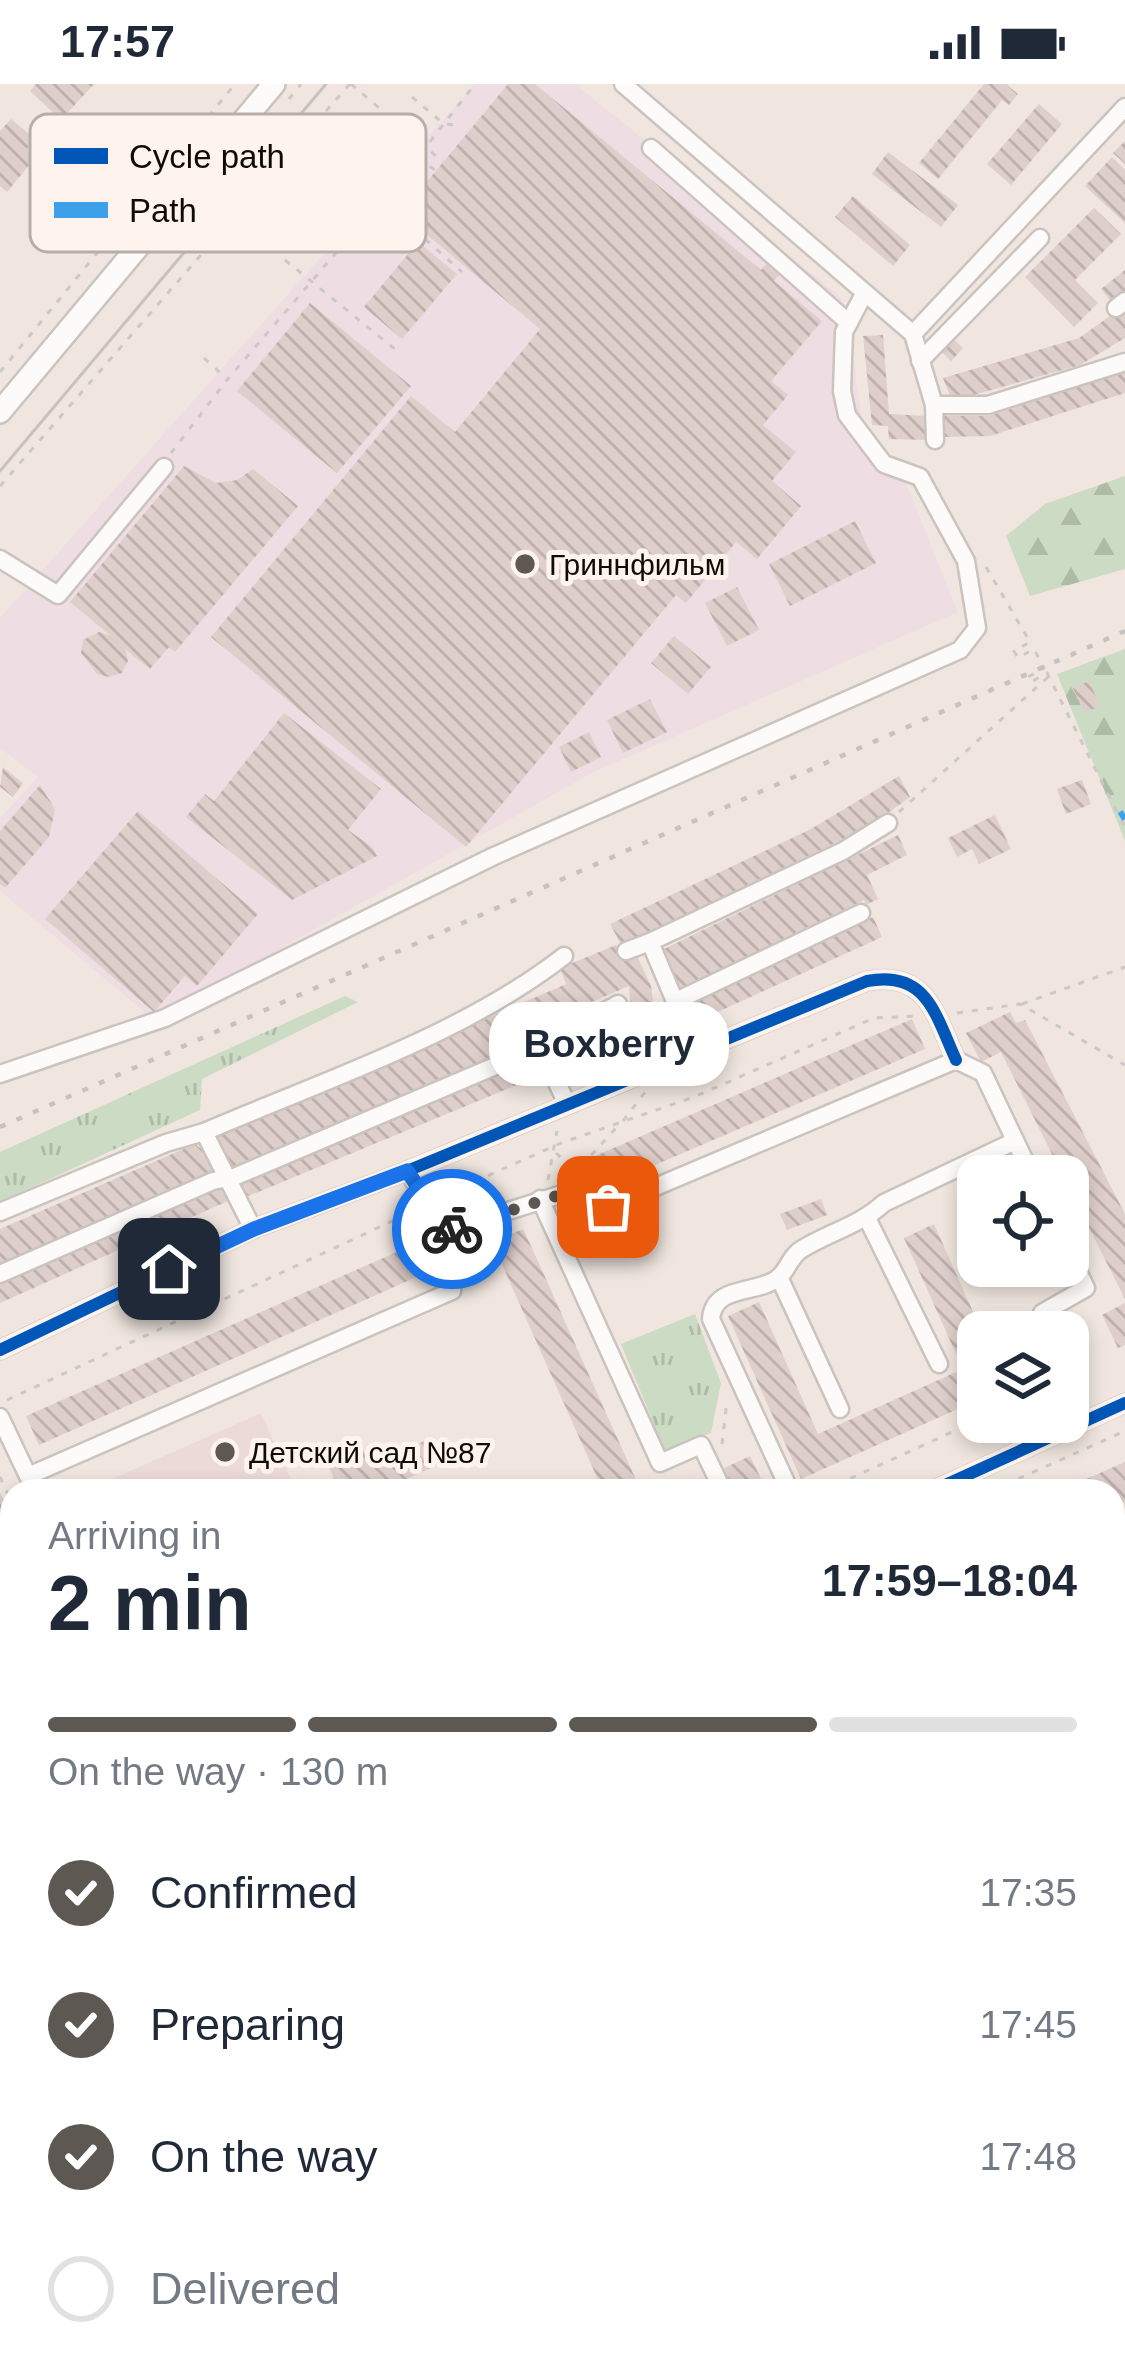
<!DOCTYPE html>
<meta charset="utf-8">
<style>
:root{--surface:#fff;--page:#f6f6f7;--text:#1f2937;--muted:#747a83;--line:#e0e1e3;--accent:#5e5853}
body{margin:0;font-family:Helvetica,sans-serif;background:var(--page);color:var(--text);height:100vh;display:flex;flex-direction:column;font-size:45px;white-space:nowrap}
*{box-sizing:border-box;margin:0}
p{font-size:39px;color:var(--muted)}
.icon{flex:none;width:66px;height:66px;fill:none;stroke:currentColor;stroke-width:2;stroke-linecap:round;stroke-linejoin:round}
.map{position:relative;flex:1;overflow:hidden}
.panel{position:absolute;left:0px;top:1395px;width:1125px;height:903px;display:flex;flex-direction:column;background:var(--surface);border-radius:36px 36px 0 0;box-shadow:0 6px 18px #0003}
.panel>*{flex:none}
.tools{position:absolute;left:957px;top:1071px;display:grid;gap:24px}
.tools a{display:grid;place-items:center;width:132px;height:132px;border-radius:24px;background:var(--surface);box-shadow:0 6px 18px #0003;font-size:60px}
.pin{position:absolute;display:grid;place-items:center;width:102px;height:102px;color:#fff;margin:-51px;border-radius:24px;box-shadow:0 6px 18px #0006}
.courier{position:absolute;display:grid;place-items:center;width:120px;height:120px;margin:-60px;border:9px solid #1a73e8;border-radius:50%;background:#fff;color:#222;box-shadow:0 3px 15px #0007}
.bubble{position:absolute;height:84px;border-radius:36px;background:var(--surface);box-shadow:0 6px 18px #0003;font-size:39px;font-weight:800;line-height:84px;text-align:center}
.headline em{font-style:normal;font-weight:800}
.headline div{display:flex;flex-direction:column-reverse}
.headline{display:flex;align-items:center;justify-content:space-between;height:204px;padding:0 48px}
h1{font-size:78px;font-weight:800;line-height:90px}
.bar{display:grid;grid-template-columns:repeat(4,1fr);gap:18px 12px;align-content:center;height:144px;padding:0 48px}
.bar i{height:15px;border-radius:9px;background:var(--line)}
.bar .active{background:var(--accent)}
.bar p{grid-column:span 4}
ol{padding:0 48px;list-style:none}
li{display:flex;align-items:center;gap:36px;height:132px}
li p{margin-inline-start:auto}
li .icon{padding:12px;border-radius:50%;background:var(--accent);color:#fff;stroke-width:4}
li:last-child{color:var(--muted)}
li i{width:66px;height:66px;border:6px solid var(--line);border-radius:50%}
.status{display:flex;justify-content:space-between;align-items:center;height:84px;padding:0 60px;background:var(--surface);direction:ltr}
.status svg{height:33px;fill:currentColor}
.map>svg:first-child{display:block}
.commercial{fill:#eedee3}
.education{fill:#ecdad7}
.grass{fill:url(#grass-tufts)}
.forest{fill:url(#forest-firs)}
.pitch{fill:#cbdbc4}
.building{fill:url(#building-back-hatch)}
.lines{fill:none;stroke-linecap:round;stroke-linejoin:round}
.minor-casing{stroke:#cac3be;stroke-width:21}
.major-casing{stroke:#cac3be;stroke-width:26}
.path{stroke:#cbc8c6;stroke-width:3;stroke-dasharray:6 9;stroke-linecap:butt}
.minor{stroke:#fdfbfa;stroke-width:16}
.major{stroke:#fdfbfa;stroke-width:21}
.tram{stroke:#c6c2c0;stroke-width:3}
.rail{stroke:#c6c2c0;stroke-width:4.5;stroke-dasharray:6 12;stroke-linecap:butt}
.path-bridge{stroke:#cbc8c6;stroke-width:3;stroke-dasharray:6 9;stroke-linecap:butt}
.quiet{stroke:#3da1e9;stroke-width:9;stroke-dasharray:18 9;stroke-linecap:butt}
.cycleway-casing{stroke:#fef4ed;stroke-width:20}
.cycleway{stroke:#0057b8;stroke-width:12}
.done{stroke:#5e5853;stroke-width:12;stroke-dasharray:0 21.6}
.route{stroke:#1a73e8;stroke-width:15}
.poi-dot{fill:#5e5853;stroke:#fef4ed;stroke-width:4.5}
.labels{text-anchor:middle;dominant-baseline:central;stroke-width:10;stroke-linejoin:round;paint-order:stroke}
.poi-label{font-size:30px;fill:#100b07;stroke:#fef4ed;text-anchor:start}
.key{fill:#fef4ed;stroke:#b7aea8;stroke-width:3}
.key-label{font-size:33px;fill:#100b07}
</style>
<div class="status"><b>17:57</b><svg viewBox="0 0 49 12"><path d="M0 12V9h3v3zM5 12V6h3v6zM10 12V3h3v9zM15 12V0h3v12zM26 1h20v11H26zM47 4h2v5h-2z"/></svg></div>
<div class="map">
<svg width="1125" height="2296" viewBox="0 0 1125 2296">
<defs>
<pattern id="grass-tufts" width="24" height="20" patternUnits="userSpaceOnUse" patternTransform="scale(3)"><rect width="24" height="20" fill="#cbdbc4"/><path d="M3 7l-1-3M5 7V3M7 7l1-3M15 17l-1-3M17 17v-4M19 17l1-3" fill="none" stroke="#adbba7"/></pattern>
<pattern id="forest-firs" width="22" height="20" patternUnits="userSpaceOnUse" patternTransform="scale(3)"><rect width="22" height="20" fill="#cbdbc4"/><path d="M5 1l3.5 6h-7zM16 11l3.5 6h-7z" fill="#adbba7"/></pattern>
<pattern id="building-back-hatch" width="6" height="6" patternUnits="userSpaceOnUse" patternTransform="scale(3)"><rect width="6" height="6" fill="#dfcfcb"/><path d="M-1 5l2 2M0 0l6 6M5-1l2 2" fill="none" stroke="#beb0ad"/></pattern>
</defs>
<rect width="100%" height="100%" fill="#f0e6df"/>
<path class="commercial" d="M 475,0 L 575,0 L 842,214 L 864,343 L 902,389 L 958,528 L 592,689 L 154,936 L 0,807 L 0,734 L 38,693 L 0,664 L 0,534 Z"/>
<path class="education" d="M 261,1329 L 296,1407 L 85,1407 Z"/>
<g class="grass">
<path d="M 345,912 L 358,918 L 202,995 L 200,1026 L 0,1118 L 0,1068 Z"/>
<path d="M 695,1230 L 721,1299 L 711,1349 L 665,1367 L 621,1260 Z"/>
</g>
<g class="forest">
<path d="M 1125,392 L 1125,485 L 1030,512 L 1006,452 L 1045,420 Z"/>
<path d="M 1125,565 L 1125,757 L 1057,590 Z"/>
</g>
<path class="pitch" d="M 12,1925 L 12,2025 L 0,1996 L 0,1939 Z"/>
<g class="building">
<path d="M 36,0 L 94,0 L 61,36 L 30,7 Z"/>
<path d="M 508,0 L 535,0 L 761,186 L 766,180 L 779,191 L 774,197 L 822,237 L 771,297 L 788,311 L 763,341 L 796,368 L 772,397 L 801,422 L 757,475 L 736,458 L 686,519 L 676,511 L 466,763 L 211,553 L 411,312 L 455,348 L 540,245 L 401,129 Z"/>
<path d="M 984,0 L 1006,0 L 1018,10 L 1009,21 L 1002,16 L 938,95 L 919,79 Z"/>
<path d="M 1039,20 L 1062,40 L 1011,101 L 987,80 Z"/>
<path d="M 11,35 L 35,55 L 27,65 L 36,73 L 7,108 L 0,102 L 0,47 Z"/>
<path d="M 1125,57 L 1125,80 L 1113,69 Z"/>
<path d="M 888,68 L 958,121 L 941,143 L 872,90 Z"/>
<path d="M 1112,73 L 1125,86 L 1125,139 L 1085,102 Z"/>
<path d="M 853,112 L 910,161 L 893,182 L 835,133 Z"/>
<path d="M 1094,124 L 1121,150 L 1075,196 L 1098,219 L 1074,243 L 1025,193 Z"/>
<path d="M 418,158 L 457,190 L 402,255 L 364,223 Z"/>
<path d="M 1125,186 L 1125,211 L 1113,220 L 1101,205 Z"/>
<path d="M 310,219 L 411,302 L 337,389 L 237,307 Z"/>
<path d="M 1125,221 L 1125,254 L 1080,281 L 952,317 L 943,294 L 1079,254 Z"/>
<path d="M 883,251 L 889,330 L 927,332 L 927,356 L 889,355 L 888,342 L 872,341 L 863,252 Z"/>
<path d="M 952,254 L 963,264 L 951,277 L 941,267 Z"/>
<path d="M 1125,288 L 1125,309 L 990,352 L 943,353 L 943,332 L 989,332 Z"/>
<path d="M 184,382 L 216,399 L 237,396 L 253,385 L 298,422 L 175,568 L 169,563 L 150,585 L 125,565 L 128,577 L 122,589 L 109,593 L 97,590 L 81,569 L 83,556 L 99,548 L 111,552 L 70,518 Z"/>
<path d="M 855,437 L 876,479 L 790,522 L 769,480 Z"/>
<path d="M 737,503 L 759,546 L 727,562 L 705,519 Z"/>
<path d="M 674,552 L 711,583 L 688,610 L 651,579 Z"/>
<path d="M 1089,597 L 1100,622 L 1084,629 L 1073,604 Z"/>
<path d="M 650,615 L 667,648 L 623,669 L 607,636 Z"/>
<path d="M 284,629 L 381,705 L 348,746 L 372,763 L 377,772 L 292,816 L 186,733 L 205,710 L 214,717 Z"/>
<path d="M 589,648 L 601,673 L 571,688 L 559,663 Z"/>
<path d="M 3,683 L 23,699 L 13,713 L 0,703 Z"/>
<path d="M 899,692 L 910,713 L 870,742 L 622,862 L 610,840 L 811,745 Z"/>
<path d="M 1082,696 L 1091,720 L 1066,730 L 1057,705 Z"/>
<path d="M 40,701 L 55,725 L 49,753 L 5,804 L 0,800 L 0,747 Z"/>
<path d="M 138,727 L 258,830 L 197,902 L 185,892 L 154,928 L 45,835 Z"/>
<path d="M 995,731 L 1011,765 L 979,780 L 972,765 L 957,773 L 948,754 Z"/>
<path d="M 898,751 L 907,771 L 867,791 L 878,815 L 866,821 L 864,816 L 678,906 L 660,867 Z"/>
<path d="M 873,833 L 882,853 L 698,937 L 688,916 Z"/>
<path d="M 616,861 L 623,876 L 635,868 L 651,902 L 656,939 L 555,985 L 549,968 L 631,926 L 629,902 L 552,935 L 557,946 L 231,1086 L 215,1053 L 566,900 L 560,884 Z"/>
<path d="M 1010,928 L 1016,939 L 1025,936 L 1125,1130 L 1125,1215 L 1068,1102 L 1068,1092 L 1063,1092 L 1001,968 L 981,978 L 966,949 Z"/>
<path d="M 912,935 L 925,965 L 592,1108 L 579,1079 Z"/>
<path d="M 539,972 L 546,989 L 241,1115 L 233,1099 Z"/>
<path d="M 195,1060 L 205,1068 L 214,1089 L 0,1184 L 0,1145 Z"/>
<path d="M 222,1101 L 228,1117 L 0,1219 L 0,1199 Z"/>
<path d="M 821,1115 L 827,1131 L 787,1146 L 780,1130 Z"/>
<path d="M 934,1140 L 982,1248 L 978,1248 L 978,1316 L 801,1395 L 728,1232 L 759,1218 L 818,1350 L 963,1285 L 904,1154 Z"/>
<path d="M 523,1145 L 536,1173 L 641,1407 L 603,1407 L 492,1158 Z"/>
<path d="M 417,1159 L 430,1187 L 39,1361 L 26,1332 Z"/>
<path d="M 1125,1219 L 1125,1261 L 1118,1264 L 1102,1231 Z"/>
<path d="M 434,1353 L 444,1378 L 380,1407 L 339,1407 L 323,1369 L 359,1355 L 369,1380 Z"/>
<path d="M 750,1372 L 767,1407 L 735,1407 L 724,1384 Z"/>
<path d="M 1125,1378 L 1125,1417 L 1113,1422 L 1113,1407 L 1059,1407 Z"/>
<path d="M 0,1408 L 12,1435 L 12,1445 L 0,1450 L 12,1476 L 12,1563 L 0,1537 Z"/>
<path d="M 1125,1598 L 1125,1650 L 1113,1628 L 1113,1604 Z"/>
<path d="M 12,1738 L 12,1775 L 0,1781 L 0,1743 Z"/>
<path d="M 1113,2114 L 1125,2143 L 1125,2241 L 1113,2212 Z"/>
<path d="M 408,2286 L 469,2286 L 472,2292 L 462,2296 L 412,2296 Z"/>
<path d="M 618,2286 L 664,2286 L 668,2296 L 623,2296 Z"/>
</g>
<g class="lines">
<g class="minor-casing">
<g id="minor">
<path d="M 623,0 L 913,250 L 1125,23"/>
<path d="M 651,64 L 849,239"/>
<path d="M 1116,224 L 1125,217"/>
<path d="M 913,250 L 934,321 L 935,356"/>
<path d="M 920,277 L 1040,154"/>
<path d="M 934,321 L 988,321 L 1125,278"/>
<path d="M 0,475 L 58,511 L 164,383"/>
<path d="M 626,867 L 650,858"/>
<path d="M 676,917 L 861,829"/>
<path d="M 696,967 L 650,858 L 843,767 L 888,739"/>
<path d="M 0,990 L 165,934 L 494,772 L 960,566 L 977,544 L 966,477 L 920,393 L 884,380 L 847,331 L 842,307 L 844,248 L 864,210"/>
<path d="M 567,1020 L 540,963 L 618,920"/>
<path d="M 204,1048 L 253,1145"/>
<path d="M 540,1115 L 660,1379 L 701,1361 L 723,1407"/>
<path d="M 0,1128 L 166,1059 L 204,1048 C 322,997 463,951 564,872"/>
<path d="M 867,1134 L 939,1280"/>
<path d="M 448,1146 L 559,1111 L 596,1124 L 608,1123 L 956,976 L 983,989 L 1032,1092"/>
<path d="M 0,1190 L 213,1097 L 234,1093 L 540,963"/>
<path d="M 779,1193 L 840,1325"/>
<path d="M 1036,1248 L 1042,1229 L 1086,1204 L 1068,1167"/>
<path d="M 0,1266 L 253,1145 L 407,1087 L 867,897 C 927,886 935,930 956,976"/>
<path d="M 0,1333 L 28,1392 L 452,1207 C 457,1145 438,1136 407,1087"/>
<path d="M 790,1407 L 711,1235 C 714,1200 756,1211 778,1194 C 788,1186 790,1172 802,1165 C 830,1148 860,1141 884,1119 L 1015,1057"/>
<path d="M 932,1407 L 1125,1319"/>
<path d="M 1113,1445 L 1125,1439"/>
<path d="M 0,1561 L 12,1587"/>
<path d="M 1113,1568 L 1125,1563"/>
<path d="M 1113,1671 L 1125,1693"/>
<path d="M 0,1824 L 12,1818"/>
<path d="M 1113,1918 L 1125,1943"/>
<path d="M 1113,1979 L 1125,1976"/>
<path d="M 1113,2058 L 1125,2066"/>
<path d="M 0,2208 L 12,2234"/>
<path d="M 0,2280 L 12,2275"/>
<path d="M 1113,2281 L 1119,2296"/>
<path d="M 35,2286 L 39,2296"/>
<path d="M 387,2286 L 392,2296"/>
<path d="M 597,2286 L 601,2296"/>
<path d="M 696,2286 L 700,2296"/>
<path d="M 797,2286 L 810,2296"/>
<path d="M 62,2296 L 85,2286"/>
<path d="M 202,2296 L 224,2286"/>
</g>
</g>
<g class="major-casing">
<path id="major" d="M 0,328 L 274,0"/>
</g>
<g class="path">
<path d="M 412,13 L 444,40 L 458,41"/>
<path d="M 289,15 L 301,0"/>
<path d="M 326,27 L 350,0"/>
<path d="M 418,73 L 436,87"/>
<path d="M 364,84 L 389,107 L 412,116"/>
<path d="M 210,109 L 249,144"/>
<path d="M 390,109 L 396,129 L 462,188"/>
<path d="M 285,176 L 396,266"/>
<path d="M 204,274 L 226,294"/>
<path d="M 0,288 L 235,0"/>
<path d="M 171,369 L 227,296 L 418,73 L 475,0"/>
<path d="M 0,402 L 314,41"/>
<path d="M 986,483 L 1030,558 L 1014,567 L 1018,574 L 1034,565 L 1044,584 L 1028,593 L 1031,598 L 1047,589 L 1125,744"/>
<path d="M 899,728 L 1048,593"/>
<path d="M 1022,920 L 1125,883"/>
<path d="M 957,929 L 1020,920 L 1125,981"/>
<path d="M 623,1037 L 646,1007"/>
<path d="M 556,1069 L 575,1087"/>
<path d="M 581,1086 L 584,1092 L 580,1096 L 575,1089 L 616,1044"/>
<path d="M 548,1096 L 557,1047"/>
<path d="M 447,1110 L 561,1059 L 694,1013 L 874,934 L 918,932"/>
<path d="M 7,1316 L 412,1128"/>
<path d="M 722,1360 L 727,1316"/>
<path d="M 0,1393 L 12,1419"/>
<path d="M 823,1407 L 978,1336"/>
<path d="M 991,1407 L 1125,1347"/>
<path d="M 0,1638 L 12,1644"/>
<path d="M 0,1708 L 12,1710"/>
<path d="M 0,1722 L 12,1717"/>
<path d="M 0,1798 L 12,1793"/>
<path d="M 0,1858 L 12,1853"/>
<path d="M 930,2286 L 934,2296"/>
<path d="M 991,2286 L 995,2296"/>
<path d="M 1019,2286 L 1024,2296"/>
<path d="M 275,2296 L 298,2286"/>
</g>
<use href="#minor" class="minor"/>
<use href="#major" class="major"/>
<path class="tram" d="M 0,387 L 326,0"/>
<path class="rail" d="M 0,1043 L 1125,547"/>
<path class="path-bridge" d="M 351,0 L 443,78"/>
<g class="quiet">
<path d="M 1120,733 L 1125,730"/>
<path d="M 0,2019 L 12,2024"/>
</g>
<g class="cycleway-casing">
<g id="cycleway">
<path d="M 0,1266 L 253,1145 L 407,1087 L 867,897 C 927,886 935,930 956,976"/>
<path d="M 932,1407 L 1125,1319"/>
</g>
</g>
<use href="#cycleway" class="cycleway"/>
</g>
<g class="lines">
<path class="done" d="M 452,1145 L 560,1111 L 596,1124 L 608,1123"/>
<path class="route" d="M 169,1185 L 254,1145 L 407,1087 L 448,1146 L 452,1145"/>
</g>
<g class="poi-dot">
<circle cx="525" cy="480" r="12"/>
<circle cx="225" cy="1368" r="12"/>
</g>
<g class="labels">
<g class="poi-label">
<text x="549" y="480">Гриннфильм</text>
<text x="249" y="1368">Детский сад №87</text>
</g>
</g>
<rect x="30" y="30" width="396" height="138" rx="18" class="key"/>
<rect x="54" y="64" width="54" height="16" fill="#0057b8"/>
<rect x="54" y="118" width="54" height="16" fill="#3da1e9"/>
<g class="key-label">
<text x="129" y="84">Cycle path</text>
<text x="129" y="138">Path</text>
</g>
</svg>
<div class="tools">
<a><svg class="icon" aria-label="locate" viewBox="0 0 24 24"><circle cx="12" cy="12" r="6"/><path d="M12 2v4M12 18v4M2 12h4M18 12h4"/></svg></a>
<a><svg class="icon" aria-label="layers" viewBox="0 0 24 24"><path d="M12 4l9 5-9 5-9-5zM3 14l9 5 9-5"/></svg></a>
</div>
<div class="pin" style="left:608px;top:1123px;background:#ea580c"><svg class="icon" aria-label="bag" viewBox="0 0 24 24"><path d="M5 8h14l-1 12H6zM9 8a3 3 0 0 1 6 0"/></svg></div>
<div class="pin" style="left:169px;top:1185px;background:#1f2937"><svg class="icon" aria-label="home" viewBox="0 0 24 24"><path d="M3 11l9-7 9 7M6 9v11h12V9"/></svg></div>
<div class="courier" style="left:452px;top:1145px"><svg class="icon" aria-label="bike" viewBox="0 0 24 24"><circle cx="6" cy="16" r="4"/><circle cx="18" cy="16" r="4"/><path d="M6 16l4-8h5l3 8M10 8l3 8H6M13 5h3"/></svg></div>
<div class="bubble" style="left:489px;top:918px;width:240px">Boxberry</div>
<section class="panel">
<div class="headline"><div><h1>2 min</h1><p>Arriving in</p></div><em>17:59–18:04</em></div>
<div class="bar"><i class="active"></i><i class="active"></i><i class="active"></i><i></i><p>On the way · 130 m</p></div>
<ol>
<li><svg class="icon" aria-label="check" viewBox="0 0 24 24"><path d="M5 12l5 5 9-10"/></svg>Confirmed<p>17:35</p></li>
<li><svg class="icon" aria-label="check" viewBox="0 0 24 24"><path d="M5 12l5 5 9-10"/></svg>Preparing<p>17:45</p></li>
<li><svg class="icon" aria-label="check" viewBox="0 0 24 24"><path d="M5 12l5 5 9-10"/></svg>On the way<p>17:48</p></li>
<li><i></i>Delivered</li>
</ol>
</section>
</div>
